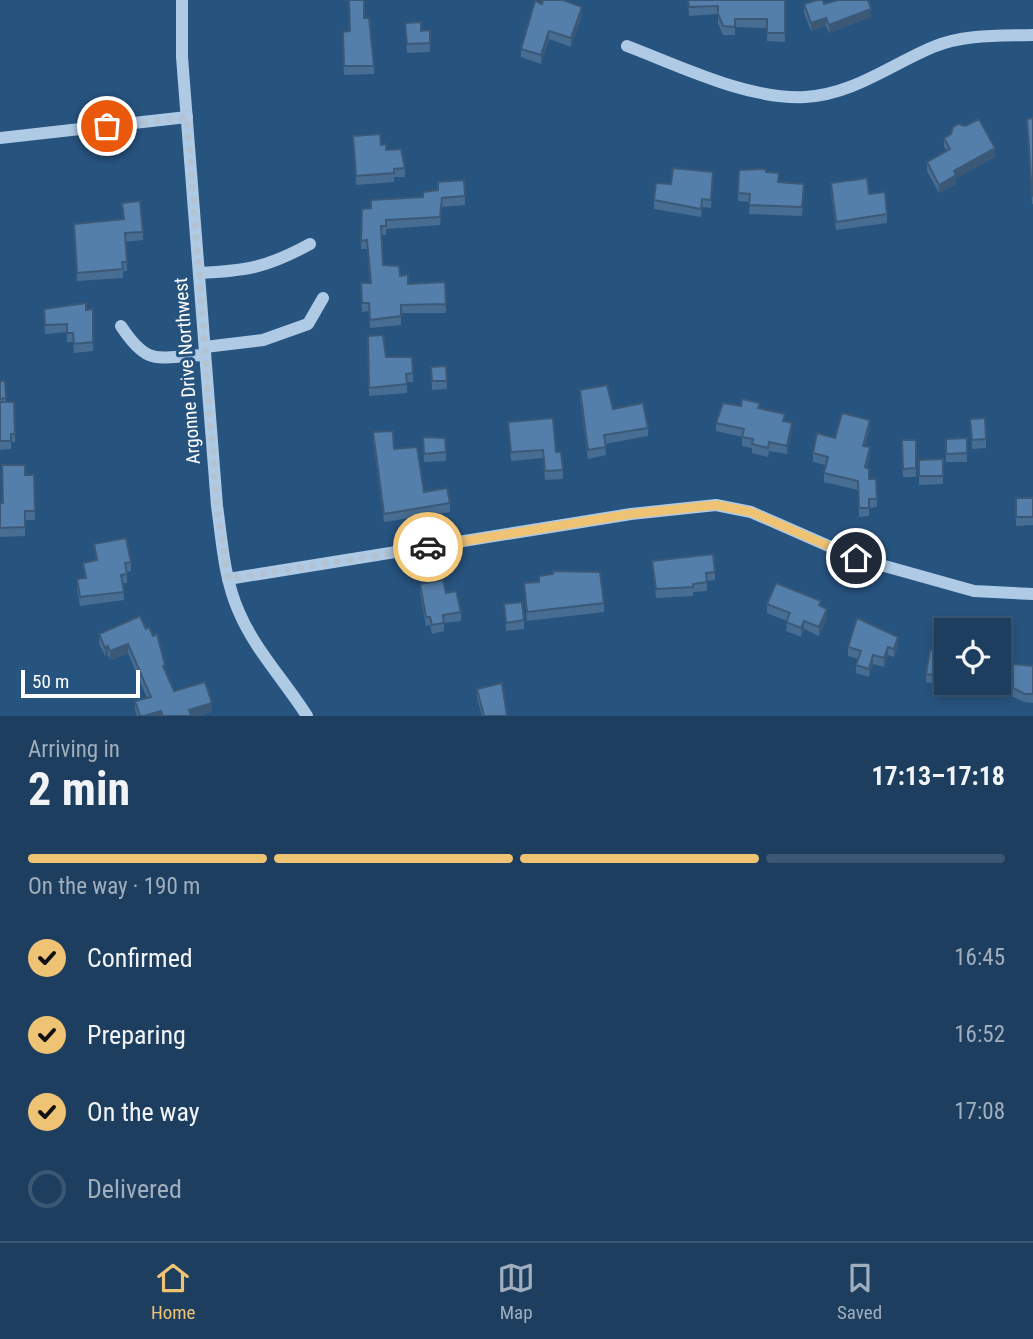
<!DOCTYPE html>
<meta charset="utf-8">
<style>
:root{--surface:#1d3e5f;--page:#2a4968;--text:#f1f3f6;--muted:#a0aebd;--line:#3b5774;--accent:#eec374}
body{margin:0;font-family:"Roboto Condensed",sans-serif;background:var(--page);color:var(--text);height:100vh;display:flex;flex-direction:column;font-size:26px;white-space:nowrap}
*{box-sizing:border-box;margin:0}
p{font-size:23px;color:var(--muted)}
.icon{flex:none;width:38px;height:38px;fill:none;stroke:currentColor;stroke-width:2;stroke-linecap:round;stroke-linejoin:round}
.map{position:relative;height:716px;overflow:hidden}
.side{display:flex;flex-direction:column;background:var(--surface);flex:1}
.side>*{flex:none}
.fabs{position:absolute;left:934px;top:618px;display:grid;gap:14px}
.fabs a{display:grid;place-items:center;width:77px;height:77px;border-radius:0px;background:var(--surface);box-shadow:0 4px 10px #0003,0 0 0 2px var(--line);font-size:35px}
.scale{position:absolute;left:21px;bottom:18px;width:119px;box-sizing:border-box;padding-left:7px;border:4px solid #fff;border-top:0;font-size:19px;line-height:24px;white-space:nowrap;color:#fff;-webkit-text-stroke:5px #27537f;paint-order:stroke}
.pin{position:absolute;display:grid;place-items:center;width:60px;height:60px;color:#fff;margin:-30px;border:4px solid #fff;border-radius:50%;box-shadow:0 2px 7px #0007}
.courier{position:absolute;display:grid;place-items:center;width:70px;height:70px;margin:-35px;border:5px solid #eec374;border-radius:50%;background:#fff;color:#222;box-shadow:0 2px 9px #0007}
.overview em{font-style:normal;font-weight:700}
.overview div{display:flex;flex-direction:column-reverse}
.overview{display:flex;align-items:center;justify-content:space-between;height:119px;padding:0 28px}
h1{font-size:46px;font-weight:700;line-height:52px}
.bar{display:grid;grid-template-columns:repeat(4,1fr);gap:10px 7px;align-content:center;height:84px;padding:0 28px}
.bar i{height:9px;border-radius:5px;background:var(--line)}
.bar .active{background:var(--accent)}
.bar p{grid-column:span 4}
ol{padding:0 28px;list-style:none}
li{display:flex;align-items:center;gap:21px;height:77px}
li p{margin-inline-start:auto}
li .icon{padding:7px;border-radius:50%;background:var(--accent);color:#111;stroke-width:4}
li:last-child{color:var(--muted)}
li i{width:38px;height:38px;border:4px solid var(--line);border-radius:50%}
.menu{display:flex;justify-content:space-around;align-items:center;height:98px;border-top:2px solid var(--line);background:var(--surface);font-size:19px;color:var(--muted)}
.menu a{display:grid;justify-items:center;gap:4px}
.menu .active{color:var(--accent)}
.map>svg:first-child{display:block}
.lines{fill:none;stroke-linecap:round;stroke-linejoin:round}
.minor{stroke:#aecae5;stroke-width:12}
.wall{fill:#486d92}
.shaded-wall{fill:#3b5977}
.building{fill:#547faa;stroke:#3b5977;stroke-width:2}
.done{stroke:#b3c3d2;stroke-width:7;stroke-dasharray:0 12.6}
.route{stroke:#eec374;stroke-width:9}
.labels{text-anchor:middle;dominant-baseline:central;stroke-width:6;stroke-linejoin:round;paint-order:stroke}
.street-label{font-size:19px;fill:#fff;stroke:#27537f}
</style>
<div class="map">
<svg width="1033" height="716" viewBox="0 0 1033 716">
<rect width="100%" height="100%" fill="#27537f"/>
<g class="lines">
<g class="minor">
<path d="M 182,0 L 182,57 L 217,506 C 222,541 224,579 239,612 C 255,650 285,681 307,716"/>
<path d="M 627,46 C 680,66 748,100 805,97 C 854,94 890,65 933,47 C 964,34 1000,36 1033,35"/>
<path d="M 0,138 L 187,117"/>
<path d="M 199,273 C 247,271 268,267 310,244"/>
<path d="M 121,326 C 149,369 159,356 205,355"/>
<path d="M 205,347 L 263,340 L 308,324 L 323,298"/>
<path d="M 228,579 L 631,514 L 716,505 L 751,512 L 856,558 L 974,591 L 1033,594"/>
</g>
</g>
<g class="wall">
<path d="M 688,0 L 785,0 L 785,42 L 767,41 L 767,28 L 735,27 L 735,35 L 723,35 L 718,23 L 718,14 L 689,16 Z"/>
<path d="M 542,4 L 582,15 L 571,47 L 549,39 L 541,64 L 521,57 L 521,49 Z"/>
<path d="M 804,4 L 824,4 L 871,17 L 829,33 L 826,26 L 811,31 L 804,13 Z"/>
<path d="M 364,18 L 374,66 L 374,74 L 344,75 L 343,32 L 350,31 Z"/>
<path d="M 405,23 L 421,31 L 430,30 L 430,52 L 407,53 Z"/>
<path d="M 1033,118 L 1033,204 L 1032,204 L 1027,119 Z"/>
<path d="M 353,136 L 386,150 L 405,168 L 405,177 L 394,177 L 394,182 L 356,185 Z"/>
<path d="M 944,138 L 995,157 L 956,178 L 956,184 L 939,193 L 927,171 L 927,162 L 947,151 L 944,147 Z"/>
<path d="M 766,172 L 779,182 L 804,192 L 802,216 L 749,214 L 750,202 L 738,201 L 738,193 Z"/>
<path d="M 713,181 L 711,208 L 702,207 L 701,217 L 654,209 L 654,200 L 671,184 Z"/>
<path d="M 831,183 L 869,194 L 887,214 L 887,223 L 836,230 L 831,192 Z"/>
<path d="M 465,196 L 465,205 L 442,207 L 440,225 L 386,229 L 386,235 L 382,235 L 383,265 L 408,284 L 445,282 L 446,313 L 401,313 L 401,325 L 370,328 L 369,311 L 362,312 L 361,292 L 370,283 L 367,249 L 361,249 L 362,209 L 371,208 L 371,200 Z"/>
<path d="M 122,203 L 143,232 L 143,240 L 125,242 L 127,271 L 123,271 L 123,278 L 77,281 L 74,232 L 123,219 Z"/>
<path d="M 44,309 L 93,309 L 93,351 L 74,353 L 73,342 L 67,342 L 67,332 L 45,334 Z"/>
<path d="M 368,336 L 386,357 L 413,373 L 413,382 L 407,382 L 407,393 L 369,396 Z"/>
<path d="M 446,366 L 447,389 L 432,390 L 431,367 Z"/>
<path d="M 0,381 L 5,381 L 6,402 L 14,402 L 15,442 L 11,442 L 11,449 L 0,450 Z"/>
<path d="M 580,390 L 648,428 L 648,436 L 605,444 L 606,455 L 588,459 L 580,399 Z"/>
<path d="M 741,406 L 760,409 L 785,421 L 792,431 L 787,454 L 769,451 L 768,457 L 752,453 L 752,448 L 742,446 L 742,437 L 716,431 L 716,423 Z"/>
<path d="M 970,419 L 986,439 L 986,448 L 972,449 Z"/>
<path d="M 508,422 L 556,452 L 563,470 L 563,479 L 545,480 L 543,458 L 511,461 Z"/>
<path d="M 870,429 L 865,446 L 870,456 L 867,468 L 869,479 L 876,479 L 877,507 L 869,508 L 869,516 L 859,517 L 858,490 L 824,482 L 824,473 L 826,465 L 813,462 L 813,453 L 835,438 Z"/>
<path d="M 373,432 L 394,449 L 424,492 L 450,503 L 450,512 L 384,522 L 373,441 Z"/>
<path d="M 423,437 L 446,452 L 446,461 L 424,462 Z"/>
<path d="M 967,438 L 967,462 L 946,462 L 946,439 Z"/>
<path d="M 902,440 L 916,440 L 916,477 L 903,477 Z"/>
<path d="M 943,459 L 943,484 L 919,485 L 919,460 Z"/>
<path d="M 25,475 L 34,475 L 35,520 L 25,520 L 25,536 L 0,537 L 0,503 L 3,503 Z"/>
<path d="M 1016,498 L 1033,498 L 1033,525 L 1016,526 Z"/>
<path d="M 94,544 L 131,562 L 131,571 L 127,572 L 127,583 L 123,583 L 124,600 L 80,606 L 77,588 L 77,579 L 85,578 L 83,563 L 96,560 Z"/>
<path d="M 652,561 L 715,572 L 715,580 L 707,581 L 707,591 L 693,592 L 693,596 L 656,598 Z"/>
<path d="M 539,576 L 604,603 L 604,612 L 527,621 L 524,583 L 539,582 Z"/>
<path d="M 420,584 L 446,593 L 461,612 L 461,621 L 444,623 L 444,631 L 432,634 L 430,625 L 426,626 L 420,593 Z"/>
<path d="M 504,604 L 524,620 L 524,629 L 506,631 Z"/>
<path d="M 767,604 L 821,606 L 827,617 L 819,636 L 804,629 L 801,637 L 786,631 L 787,621 L 767,613 Z"/>
<path d="M 140,616 L 174,691 L 212,712 L 198,716 L 137,716 L 135,710 L 135,701 L 147,698 L 128,653 L 110,660 L 108,655 L 105,656 L 99,643 L 99,634 Z"/>
<path d="M 898,646 L 894,657 L 888,655 L 884,667 L 873,664 L 869,677 L 856,673 L 856,665 L 858,659 L 848,656 L 848,647 Z"/>
<path d="M 947,648 L 947,682 L 988,682 L 987,693 L 937,688 L 937,684 L 926,682 L 926,674 L 940,651 Z"/>
<path d="M 1013,664 L 1033,666 L 1033,703 L 1025,702 L 1013,697 Z"/>
<path d="M 477,689 L 507,716 L 482,716 L 477,698 Z"/>
</g>
<g class="shaded-wall">
<path d="M 582,7 L 582,15 L 571,47 L 571,38 Z"/>
<path d="M 871,9 L 871,17 L 829,33 L 829,25 Z"/>
<path d="M 826,18 L 826,26 L 811,31 L 811,23 Z"/>
<path d="M 549,31 L 549,39 L 541,64 L 541,55 Z"/>
<path d="M 995,148 L 995,157 L 956,178 L 956,184 L 939,193 L 939,185 L 954,171 Z"/>
<path d="M 870,420 L 870,429 L 863,454 L 863,446 Z"/>
<path d="M 792,423 L 792,431 L 787,454 L 787,446 Z"/>
<path d="M 870,447 L 870,456 L 865,476 L 865,467 Z"/>
<path d="M 827,609 L 827,617 L 819,636 L 819,627 Z"/>
<path d="M 804,621 L 804,629 L 801,637 L 801,628 Z"/>
<path d="M 898,637 L 898,646 L 894,657 L 894,649 Z"/>
<path d="M 128,644 L 128,653 L 110,660 L 110,651 Z"/>
<path d="M 108,646 L 108,655 L 105,656 L 105,648 Z"/>
<path d="M 888,647 L 888,655 L 884,667 L 884,658 Z"/>
<path d="M 873,655 L 873,664 L 869,677 L 869,669 Z"/>
<path d="M 212,703 L 212,712 L 198,716 L 189,716 L 189,710 Z"/>
<path d="M 161,711 L 161,716 L 144,716 Z"/>
</g>
<g class="building">
<path d="M 349,0 L 364,0 L 364,18 L 369,18 L 374,66 L 344,66 L 343,32 L 350,31 Z"/>
<path d="M 543,0 L 563,0 L 582,7 L 571,38 L 549,31 L 541,55 L 521,49 L 535,1 L 542,4 Z"/>
<path d="M 688,0 L 785,0 L 785,33 L 767,33 L 767,19 L 735,19 L 735,27 L 723,26 L 718,14 L 718,6 L 689,7 Z"/>
<path d="M 817,0 L 823,0 L 824,4 L 838,0 L 868,0 L 871,9 L 829,25 L 826,18 L 811,23 L 804,4 Z"/>
<path d="M 421,22 L 421,31 L 430,30 L 430,43 L 407,44 L 405,23 Z"/>
<path d="M 1033,118 L 1033,196 L 1032,196 L 1027,119 Z"/>
<path d="M 979,119 L 995,148 L 954,171 L 956,175 L 939,185 L 927,162 L 950,149 L 944,138 L 951,134 L 953,127 L 958,124 L 965,126 Z"/>
<path d="M 380,134 L 381,145 L 386,144 L 386,150 L 401,149 L 405,168 L 394,169 L 394,173 L 356,176 L 353,136 Z"/>
<path d="M 673,168 L 713,172 L 711,200 L 702,199 L 701,209 L 654,200 L 656,183 L 671,184 Z"/>
<path d="M 766,169 L 766,172 L 779,173 L 778,182 L 804,184 L 802,207 L 749,205 L 750,194 L 738,193 L 739,170 Z"/>
<path d="M 867,178 L 869,194 L 885,192 L 887,214 L 836,222 L 831,183 Z"/>
<path d="M 464,180 L 465,196 L 442,198 L 440,217 L 386,220 L 386,226 L 381,226 L 383,265 L 399,266 L 400,276 L 408,275 L 408,284 L 445,282 L 446,304 L 401,305 L 401,316 L 370,320 L 369,303 L 362,303 L 361,283 L 371,283 L 367,240 L 361,241 L 362,209 L 371,208 L 371,200 L 423,197 L 423,192 L 438,190 L 438,182 Z"/>
<path d="M 140,201 L 143,232 L 125,233 L 127,262 L 122,262 L 123,269 L 77,273 L 74,224 L 124,219 L 122,203 Z"/>
<path d="M 86,303 L 86,310 L 93,309 L 93,342 L 74,344 L 73,333 L 67,333 L 67,324 L 45,325 L 44,309 Z"/>
<path d="M 383,335 L 386,357 L 412,357 L 413,373 L 406,374 L 407,384 L 369,388 L 368,336 Z"/>
<path d="M 446,366 L 447,381 L 432,381 L 431,367 Z"/>
<path d="M 0,381 L 5,381 L 6,398 L 0,399 Z"/>
<path d="M 607,385 L 613,409 L 643,403 L 648,428 L 604,435 L 606,447 L 588,450 L 580,390 Z"/>
<path d="M 742,399 L 760,403 L 758,408 L 785,414 L 783,421 L 792,423 L 787,446 L 769,442 L 768,448 L 752,444 L 753,439 L 742,437 L 744,429 L 716,423 L 723,403 L 741,406 Z"/>
<path d="M 0,402 L 14,402 L 15,434 L 11,434 L 11,441 L 0,441 Z"/>
<path d="M 842,413 L 870,420 L 863,446 L 870,447 L 865,467 L 869,469 L 869,479 L 876,479 L 877,499 L 869,499 L 869,508 L 859,508 L 858,481 L 824,473 L 828,457 L 813,453 L 817,433 L 835,438 Z"/>
<path d="M 553,418 L 556,452 L 561,452 L 563,470 L 545,471 L 543,450 L 511,452 L 508,422 Z"/>
<path d="M 985,418 L 986,439 L 972,440 L 970,419 Z"/>
<path d="M 393,431 L 394,449 L 417,447 L 424,492 L 447,488 L 450,503 L 384,514 L 373,432 Z"/>
<path d="M 423,437 L 445,438 L 446,452 L 424,454 Z"/>
<path d="M 967,438 L 967,453 L 946,454 L 946,439 Z"/>
<path d="M 902,440 L 916,440 L 916,468 L 903,469 Z"/>
<path d="M 943,459 L 943,476 L 919,476 L 919,460 Z"/>
<path d="M 2,465 L 25,465 L 25,475 L 34,475 L 35,511 L 25,511 L 25,527 L 0,528 L 0,503 L 3,503 Z"/>
<rect x="1016" y="498" width="17" height="19"/>
<path d="M 126,538 L 131,562 L 125,563 L 127,574 L 121,575 L 124,592 L 80,597 L 77,579 L 86,578 L 83,563 L 97,560 L 94,544 Z"/>
<path d="M 713,554 L 715,572 L 706,573 L 707,582 L 693,584 L 693,587 L 656,589 L 652,561 Z"/>
<path d="M 553,571 L 600,572 L 604,603 L 527,612 L 524,583 L 539,582 L 539,576 L 553,574 Z"/>
<path d="M 443,580 L 446,593 L 456,591 L 461,612 L 443,615 L 444,623 L 432,625 L 430,617 L 426,617 L 420,584 Z"/>
<path d="M 776,583 L 821,601 L 819,605 L 827,609 L 819,627 L 804,621 L 801,628 L 786,622 L 790,613 L 767,604 Z"/>
<path d="M 522,602 L 524,620 L 506,623 L 504,604 Z"/>
<path d="M 140,616 L 146,629 L 149,627 L 153,636 L 157,634 L 165,665 L 163,666 L 174,691 L 205,682 L 212,703 L 189,710 L 191,716 L 163,716 L 161,711 L 144,716 L 140,716 L 135,701 L 151,697 L 128,644 L 110,651 L 108,646 L 105,648 L 99,634 Z"/>
<path d="M 857,618 L 898,637 L 894,649 L 888,647 L 884,658 L 873,655 L 869,669 L 856,665 L 861,651 L 848,647 Z"/>
<path d="M 940,647 L 947,648 L 947,680 L 937,679 L 937,675 L 926,674 L 930,650 L 940,651 Z"/>
<path d="M 1013,664 L 1033,666 L 1033,694 L 1025,694 L 1013,688 Z"/>
<path d="M 968,682 L 987,682 L 987,684 Z"/>
<path d="M 502,683 L 507,716 L 484,716 L 477,689 Z"/>
</g>
<g class="lines">
<path class="done" d="M 107,126 L 187,117 L 217,506 L 228,579 L 428,547"/>
<path class="route" d="M 428,547 L 631,514 L 716,505 L 751,512 L 856,558"/>
</g>
<g class="labels">
<g class="street-label">
<text transform="translate(187 371) rotate(-94)">Argonne Drive Northwest</text>
</g>
</g>
</svg>
<div class="fabs">
<a><svg class="icon" aria-label="locate" viewBox="0 0 24 24"><circle cx="12" cy="12" r="6"/><path d="M12 2v4M12 18v4M2 12h4M18 12h4"/></svg></a>
</div>
<div class="scale">50 m</div>
<div class="pin" style="left:107px;top:126px;background:#ea580c"><svg class="icon" aria-label="bag" viewBox="0 0 24 24"><path d="M5 8h14l-1 12H6zM9 8a3 3 0 0 1 6 0"/></svg></div>
<div class="pin" style="left:856px;top:558px;background:#1f2937"><svg class="icon" aria-label="home" viewBox="0 0 24 24"><path d="M3 11l9-7 9 7M6 9v11h12V9"/></svg></div>
<div class="courier" style="left:428px;top:547px"><svg class="icon" aria-label="car" viewBox="0 0 24 24"><path d="M5 17H2v-5l4-1 3-4h7l3 4 3 1v5h-3M9 17h6M6 11h13"/><circle cx="7" cy="17" r="2"/><circle cx="17" cy="17" r="2"/></svg></div>
</div>
<section class="side">
<div class="overview"><div><h1>2 min</h1><p>Arriving in</p></div><em>17:13–17:18</em></div>
<div class="bar"><i class="active"></i><i class="active"></i><i class="active"></i><i></i><p>On the way · 190 m</p></div>
<ol>
<li><svg class="icon" aria-label="check" viewBox="0 0 24 24"><path d="M5 12l5 5 9-10"/></svg>Confirmed<p>16:45</p></li>
<li><svg class="icon" aria-label="check" viewBox="0 0 24 24"><path d="M5 12l5 5 9-10"/></svg>Preparing<p>16:52</p></li>
<li><svg class="icon" aria-label="check" viewBox="0 0 24 24"><path d="M5 12l5 5 9-10"/></svg>On the way<p>17:08</p></li>
<li><i></i>Delivered</li>
</ol>
</section>
<nav class="menu">
<a class="active"><svg class="icon" aria-label="home" viewBox="0 0 24 24"><path d="M3 11l9-7 9 7M6 9v11h12V9"/></svg>Home</a>
<a><svg class="icon" aria-label="map" viewBox="0 0 24 24"><path d="M3 6l6-2 6 2 6-2v14l-6 2-6-2-6 2zM9 4v14M15 6v14"/></svg>Map</a>
<a><svg class="icon" aria-label="saved" viewBox="0 0 24 24"><path d="M7 4h10v16l-5-4-5 4z"/></svg>Saved</a>
</nav>
